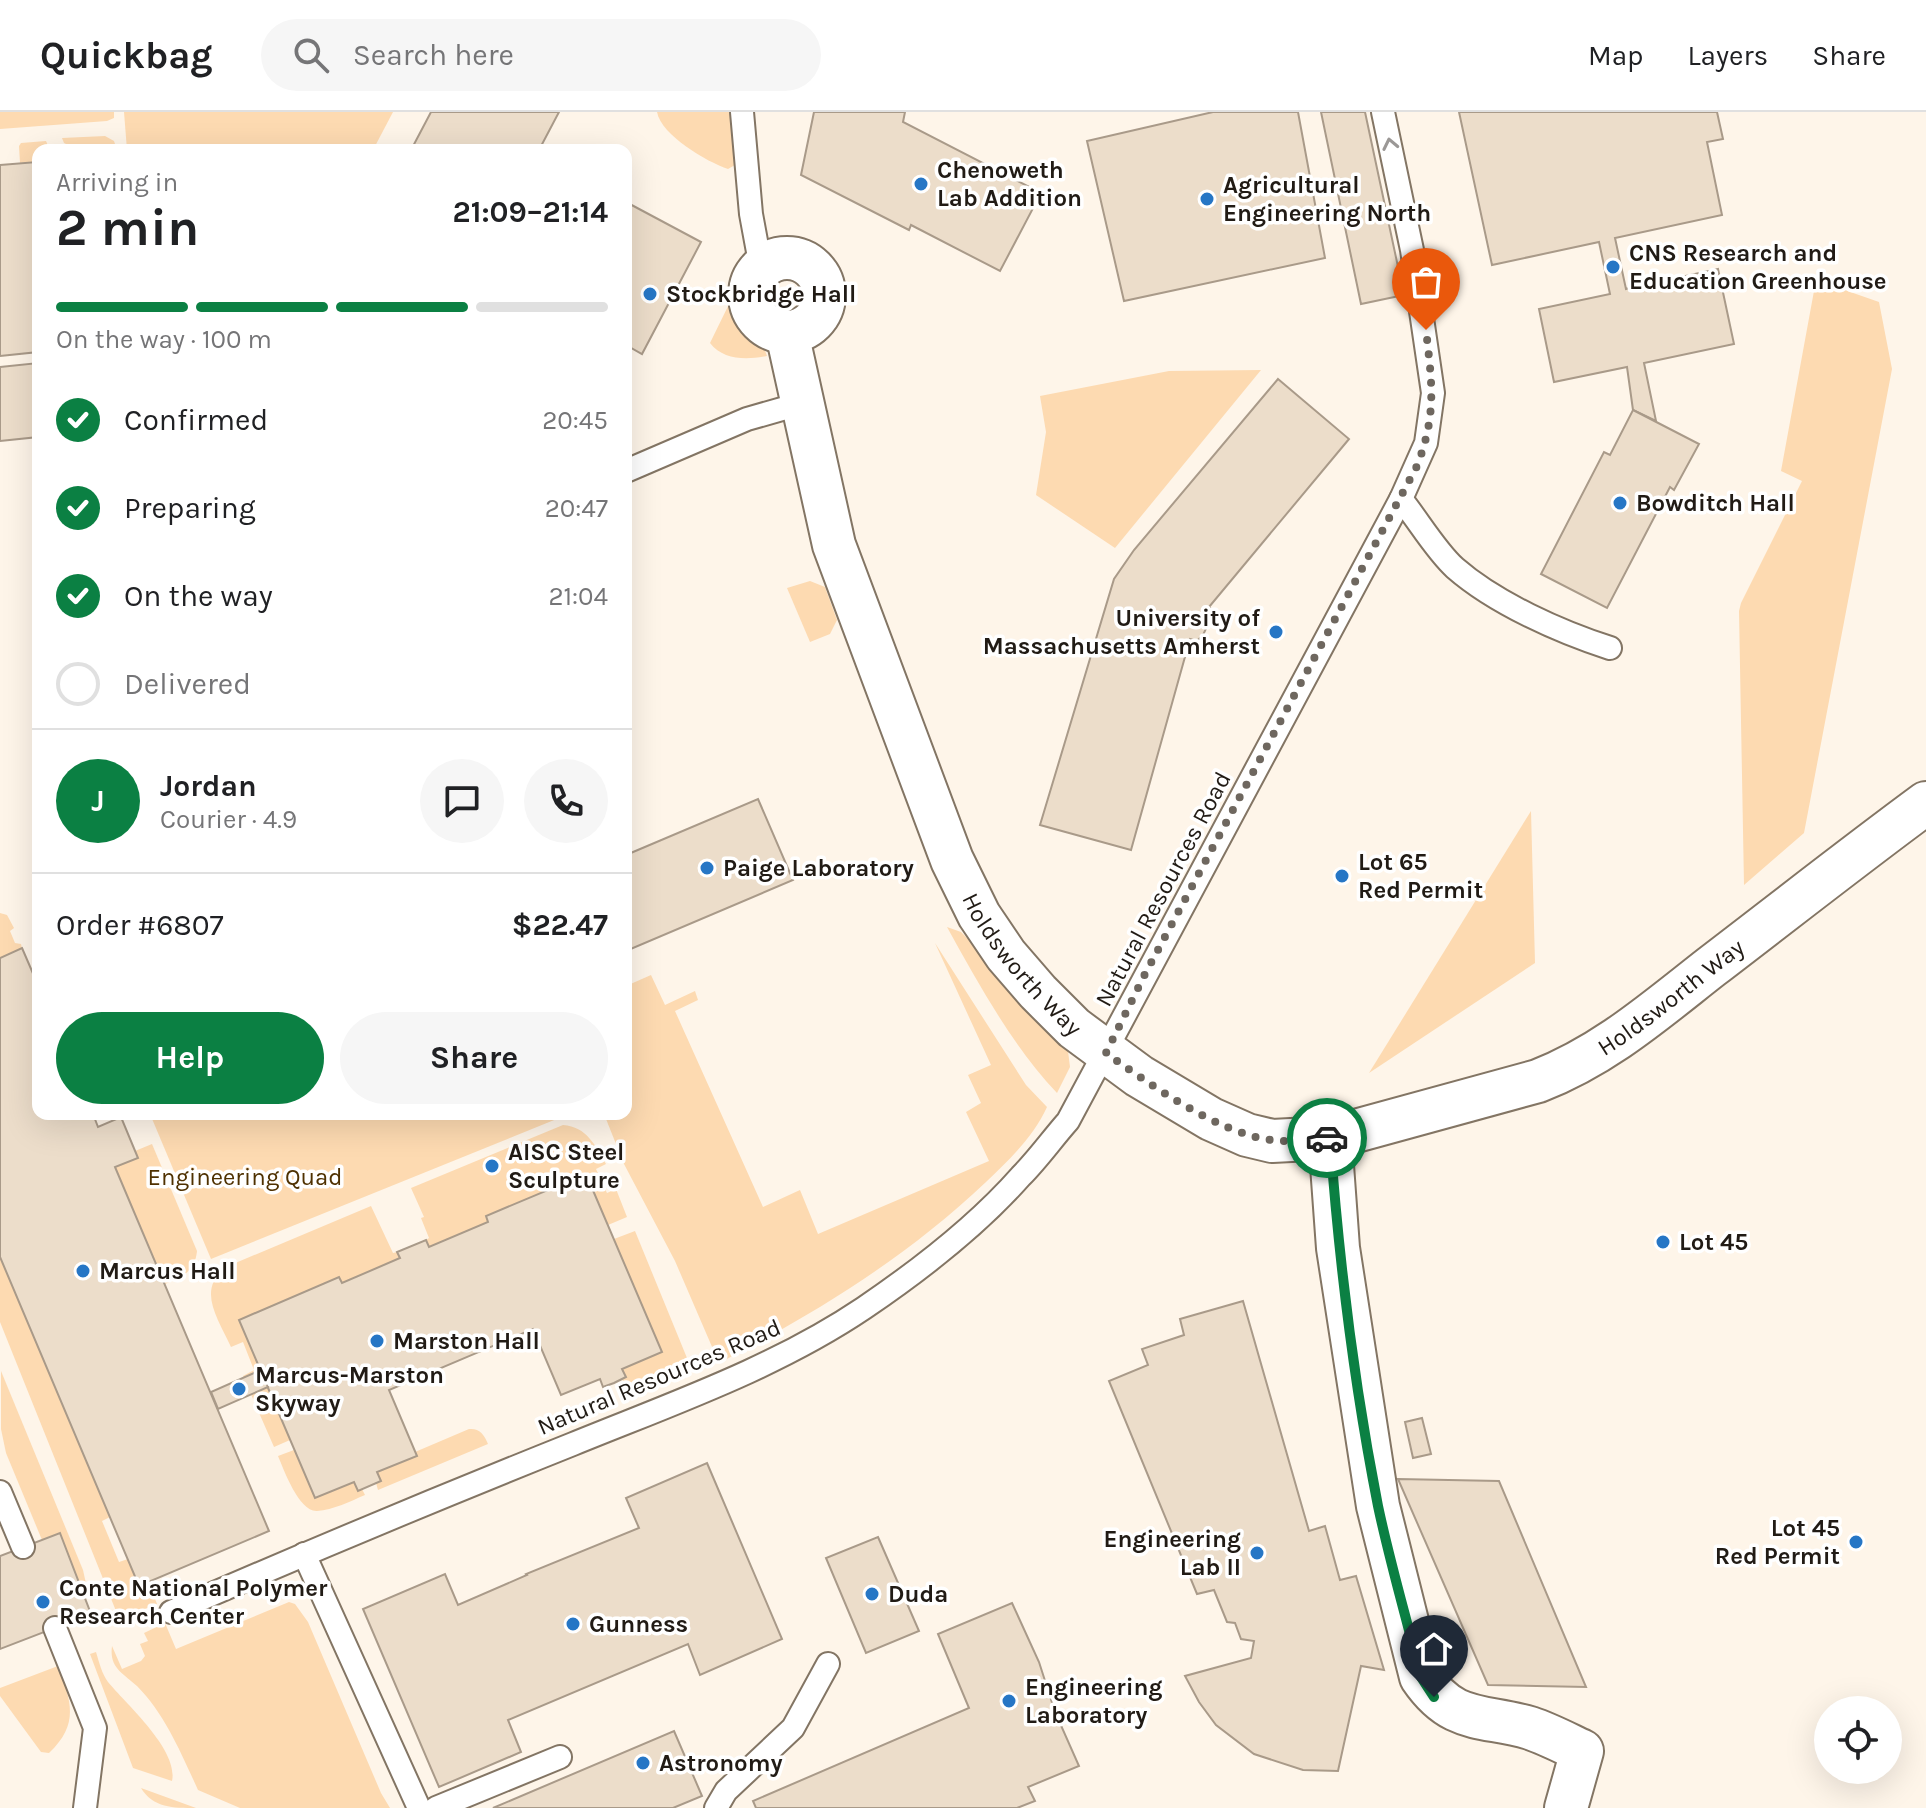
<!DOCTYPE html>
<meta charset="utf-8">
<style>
:root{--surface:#fff;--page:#f6f6f6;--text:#202124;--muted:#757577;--line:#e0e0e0;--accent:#0b8043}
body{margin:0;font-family:Karla,sans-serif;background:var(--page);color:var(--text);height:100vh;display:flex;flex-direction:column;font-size:30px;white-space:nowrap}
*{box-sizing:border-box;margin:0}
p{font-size:26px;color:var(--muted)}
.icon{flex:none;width:44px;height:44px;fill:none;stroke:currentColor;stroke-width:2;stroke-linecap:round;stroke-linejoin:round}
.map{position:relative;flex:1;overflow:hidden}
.sheet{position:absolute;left:32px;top:32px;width:600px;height:976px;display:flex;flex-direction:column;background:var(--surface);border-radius:16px;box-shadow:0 8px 32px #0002}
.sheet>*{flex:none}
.buttons{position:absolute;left:1814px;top:1584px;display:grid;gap:16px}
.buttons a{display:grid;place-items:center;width:88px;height:88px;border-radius:50%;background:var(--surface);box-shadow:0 8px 32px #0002;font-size:40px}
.pin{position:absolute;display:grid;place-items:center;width:68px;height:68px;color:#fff;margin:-82px -34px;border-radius:50% 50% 50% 0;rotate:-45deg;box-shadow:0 0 8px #0007}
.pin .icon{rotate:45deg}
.courier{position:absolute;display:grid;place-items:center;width:80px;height:80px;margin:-40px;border:6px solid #0b8043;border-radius:50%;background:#fff;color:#222;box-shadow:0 2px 10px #0007}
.head em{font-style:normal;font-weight:700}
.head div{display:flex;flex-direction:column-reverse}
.head{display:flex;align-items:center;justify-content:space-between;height:136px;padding:0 24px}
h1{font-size:52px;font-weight:700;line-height:60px}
.bar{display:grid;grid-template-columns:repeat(4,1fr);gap:12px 8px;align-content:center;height:96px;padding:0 24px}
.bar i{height:10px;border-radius:6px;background:var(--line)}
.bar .active{background:var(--accent)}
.bar p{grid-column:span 4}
.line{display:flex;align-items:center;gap:20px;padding:0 24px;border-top:2px solid var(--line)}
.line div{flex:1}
.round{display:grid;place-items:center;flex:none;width:84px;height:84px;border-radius:42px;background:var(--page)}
ol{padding:0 24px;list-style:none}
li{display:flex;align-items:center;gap:24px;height:88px}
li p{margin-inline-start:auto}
li .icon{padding:8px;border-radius:50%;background:var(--accent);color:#fff;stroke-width:4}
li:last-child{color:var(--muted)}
li i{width:44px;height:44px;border:4px solid var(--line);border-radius:50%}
.button{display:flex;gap:16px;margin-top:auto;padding:16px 24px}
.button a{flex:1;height:92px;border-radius:48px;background:var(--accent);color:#fff;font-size:32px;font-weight:700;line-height:92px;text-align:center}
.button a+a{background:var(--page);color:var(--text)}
header{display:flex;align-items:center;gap:48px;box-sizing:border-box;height:112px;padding:0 40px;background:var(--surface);border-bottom:2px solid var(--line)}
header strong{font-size:38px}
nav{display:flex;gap:44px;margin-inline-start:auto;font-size:28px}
.search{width:560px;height:72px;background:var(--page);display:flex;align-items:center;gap:20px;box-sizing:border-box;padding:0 28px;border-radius:44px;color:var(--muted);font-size:30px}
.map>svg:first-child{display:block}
.green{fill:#fddab1}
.building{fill:#ecddca;stroke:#a99a89;stroke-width:2}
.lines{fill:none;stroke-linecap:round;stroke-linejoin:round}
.service-casing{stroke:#837564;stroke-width:26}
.minor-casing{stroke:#837564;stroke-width:46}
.service{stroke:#fff;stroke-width:22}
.minor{stroke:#fff;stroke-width:42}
.oneway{stroke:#9b9896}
.done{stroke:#6e675f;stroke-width:8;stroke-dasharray:0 14.4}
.route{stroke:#0b8043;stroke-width:10}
.poi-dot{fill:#2676c5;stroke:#fff;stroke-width:3}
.labels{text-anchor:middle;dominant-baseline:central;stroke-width:7;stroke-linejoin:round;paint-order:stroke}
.poi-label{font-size:24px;font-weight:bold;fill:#211b15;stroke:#fff;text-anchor:start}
.street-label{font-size:24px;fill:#211b15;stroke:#fff}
.park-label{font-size:24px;fill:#4f3101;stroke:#fff}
</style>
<header>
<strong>Quickbag</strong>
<div class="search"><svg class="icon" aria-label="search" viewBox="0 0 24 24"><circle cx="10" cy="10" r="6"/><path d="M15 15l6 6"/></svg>Search here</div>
<nav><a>Map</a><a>Layers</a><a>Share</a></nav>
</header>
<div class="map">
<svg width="1926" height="1696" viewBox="0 0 1926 1696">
<rect width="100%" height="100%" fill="#fef5e9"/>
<g class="green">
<path d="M 0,0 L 114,0 L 114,6 L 107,9 L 0,17 Z"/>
<path d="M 124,0 L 393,0 L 373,38 L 127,38 Z"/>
<path d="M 657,0 L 731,0 L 735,53 L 728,57 C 707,50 661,23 657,0 Z"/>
<path d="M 105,24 L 114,29 L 117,38 L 78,38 L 64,31 L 62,26 Z"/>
<path d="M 46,29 L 50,38 L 38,38 L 38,60 L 37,50 L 20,51 L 19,34 L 21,31 Z"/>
<path d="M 1816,168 L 1879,190 L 1892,257 L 1804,721 L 1744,773 L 1739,499 L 1741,491 L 1802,369 L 1781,359 Z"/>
<path d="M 733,184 C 737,214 759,219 767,244 C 746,248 723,248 710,231 Z"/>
<path d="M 1261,258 L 1115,436 L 1036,383 L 1046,320 L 1040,284 L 1169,259 Z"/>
<path d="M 810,469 L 825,475 L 837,508 L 830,522 L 810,530 L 787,476 Z"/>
<path d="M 1531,699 L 1535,851 L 1369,961 Z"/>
<path d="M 0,801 L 7,803 L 14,816 L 10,819 L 15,831 L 21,832 L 22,836 L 0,846 Z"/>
<path d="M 947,815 L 961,820 L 971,830 L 1005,875 L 1068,939 L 1070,955 L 1057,981 C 1013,935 978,871 947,815 Z"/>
<path d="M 935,831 L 1026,973 L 1047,995 C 1034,1024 1009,1048 986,1070 C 907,1145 815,1202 719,1251 L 675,1149 L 624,1052 L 604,1002 L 626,1002 L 626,874 L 651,863 L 665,893 L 695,879 L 698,888 L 675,899 L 763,1095 L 800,1078 L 818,1122 L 989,1049 L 966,1000 L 981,991 L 968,963 L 991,953 Z"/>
<path d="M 150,1002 L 569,1002 L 211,1147 Z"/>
<path d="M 563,1013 C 587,1015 595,1033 606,1052 L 596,1057 L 607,1081 L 616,1077 L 627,1105 L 608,1113 L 585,1062 L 486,1104 L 488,1110 L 429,1135 L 426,1128 L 429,1126 L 421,1106 L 424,1105 L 411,1076 Z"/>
<path d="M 152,1032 L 197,1139 C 195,1159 183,1165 165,1172 L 115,1055 L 135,1039 Z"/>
<path d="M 371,1094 L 393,1141 L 397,1140 L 400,1146 L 342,1171 L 339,1166 L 239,1208 L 290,1328 L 274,1335 L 243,1264 L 254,1258 L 243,1230 L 231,1235 C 217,1204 193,1173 233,1152 Z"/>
<path d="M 635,1119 L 687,1246 L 684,1251 L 625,1273 L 622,1267 L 626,1265 L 622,1257 L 662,1240 L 614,1127 Z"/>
<path d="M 0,1145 L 110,1405 L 102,1409 L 119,1450 L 128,1447 L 139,1473 L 148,1469 L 157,1492 L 130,1503 L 116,1499 L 0,1210 Z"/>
<path d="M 1,1259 L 83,1458 L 87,1476 L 82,1478 L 42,1428 L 6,1341 L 1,1317 Z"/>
<path d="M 469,1317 C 479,1316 484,1322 488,1332 L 378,1378 L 376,1371 L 381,1369 L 377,1360 L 416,1344 L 415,1340 Z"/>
<path d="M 294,1338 L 315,1386 L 354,1370 L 357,1378 L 362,1377 L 365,1383 C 351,1389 333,1398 317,1399 C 299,1400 284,1358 278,1344 Z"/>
<path d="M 289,1490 L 295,1492 L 308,1510 L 381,1681 L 390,1696 L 240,1696 L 198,1678 C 182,1643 165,1602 137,1574 C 123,1561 109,1556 112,1534 L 122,1557 L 141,1549 L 145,1544 L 140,1532 L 148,1529 L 144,1521 L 165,1511 L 176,1537 Z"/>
<path d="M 96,1540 C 99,1550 102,1562 108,1570 C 126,1592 179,1638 172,1669 L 133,1656 L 90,1542 Z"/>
<path d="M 58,1554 C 71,1589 80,1612 49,1641 L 41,1640 L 0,1584 L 0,1576 Z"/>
<path d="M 141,1676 L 196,1696 C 173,1696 153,1696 141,1676 Z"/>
</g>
<g class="building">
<path d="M 431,0 L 559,0 L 539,38 L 411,38 Z"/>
<path d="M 814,0 L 905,0 L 903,10 L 1041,81 L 1000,159 L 911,113 L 909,118 L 801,63 Z"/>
<path d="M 1213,0 L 1298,0 L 1325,146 L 1124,189 L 1087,29 Z"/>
<path d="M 1321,0 L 1365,0 L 1404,183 L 1361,192 Z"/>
<path d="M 1459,0 L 1717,0 L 1723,27 L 1707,30 L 1722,103 L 1615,126 L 1626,177 L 1718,157 L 1734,232 L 1644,251 L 1656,309 L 1633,298 L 1627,255 L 1554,270 L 1539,197 L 1610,182 L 1599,130 L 1492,153 Z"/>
<path d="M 37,50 L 38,240 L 0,244 L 0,53 Z"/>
<path d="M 626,90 L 701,130 L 642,242 L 626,233 Z"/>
<path d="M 38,251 L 38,325 L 0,329 L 0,255 Z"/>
<path d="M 1278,267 L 1349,327 L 1209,495 L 1214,500 L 1203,523 L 1197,529 L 1190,527 L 1131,738 L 1040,713 L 1114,467 L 1134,438 Z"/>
<path d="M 1633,298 L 1699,332 L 1674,378 L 1670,375 L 1607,496 L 1541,462 L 1604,340 L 1610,343 Z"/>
<path d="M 758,687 L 793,768 L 626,839 L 626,743 Z"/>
<path d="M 22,836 L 38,873 L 38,1002 L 93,1002 L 98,1015 L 121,1005 L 138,1046 L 115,1055 L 269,1419 L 139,1474 L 0,1145 L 0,846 Z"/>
<path d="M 586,1062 L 662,1240 L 622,1257 L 626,1265 L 614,1271 L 603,1275 L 600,1267 L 561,1283 L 533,1217 L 389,1278 L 417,1344 L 377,1360 L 381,1369 L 358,1379 L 354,1370 L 315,1386 L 239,1208 L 339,1165 L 342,1171 L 400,1146 L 397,1140 L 426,1128 L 429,1135 L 488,1110 L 486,1104 Z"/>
<path d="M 1243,1189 L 1309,1419 L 1325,1414 L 1340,1468 L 1356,1464 L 1384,1558 L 1361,1554 L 1338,1659 L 1303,1658 L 1254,1642 L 1216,1613 L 1199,1590 L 1185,1564 L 1251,1546 L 1254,1529 L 1241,1527 L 1235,1511 L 1227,1510 L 1214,1478 L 1197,1482 L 1109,1269 L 1148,1253 L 1142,1237 L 1184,1223 L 1180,1207 Z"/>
<path d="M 261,1258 L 268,1275 L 218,1297 L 211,1280 Z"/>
<path d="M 1422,1306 L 1431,1342 L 1413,1346 L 1405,1310 Z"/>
<path d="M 707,1351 L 782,1527 L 700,1563 L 688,1532 L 508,1608 L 521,1640 L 439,1675 L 363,1497 L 445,1462 L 458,1493 L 527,1463 L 526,1462 L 639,1416 L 626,1386 Z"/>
<path d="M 1398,1367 L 1499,1369 L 1586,1575 L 1488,1573 Z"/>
<path d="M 60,1421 L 91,1502 L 0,1537 L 0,1444 Z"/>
<path d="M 878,1425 L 919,1519 L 866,1541 L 826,1446 Z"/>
<path d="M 1012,1491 L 1039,1550 L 1055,1600 L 1079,1654 L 1028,1675 L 1035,1689 L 1017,1696 L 756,1696 L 753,1689 L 969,1596 L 938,1522 Z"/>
<path d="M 674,1619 L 702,1684 L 673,1696 L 493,1696 Z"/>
</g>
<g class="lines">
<g class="service-casing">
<g id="service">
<path d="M 742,0 L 751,102 L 761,156"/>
<path d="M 626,359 L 747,307 L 803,291"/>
<path d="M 1401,387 C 1418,408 1436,439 1455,456 C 1495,491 1560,520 1610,536"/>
<path d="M 0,1380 L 23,1435"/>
<path d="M 304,1442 L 419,1696"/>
<path d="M 171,1500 C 304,1442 438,1386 573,1332 C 671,1292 775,1256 864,1196 C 920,1158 976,1115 1021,1064 C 1038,1047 1052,1027 1068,1009 L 1401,387 L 1426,331 L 1433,281 L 1412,138 L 1383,0"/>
<path d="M 55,1516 L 95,1616 L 85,1696"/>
<path d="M 436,1696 L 560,1645"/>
<path d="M 716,1696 L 726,1679 L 793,1616 L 828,1552"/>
</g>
</g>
<g class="minor-casing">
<g id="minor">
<circle cx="787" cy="183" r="37"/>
<path id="s1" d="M 787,221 L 834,433 L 952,748 L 979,803 L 1006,843 L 1038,880 L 1074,916 L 1139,964 L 1211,1007 L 1247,1023 L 1272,1029 L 1330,1026 L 1538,969 C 1605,943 1656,898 1711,855 C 1783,800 1854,744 1926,691"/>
<path d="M 1330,1026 L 1338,1136 L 1378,1394 L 1421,1565 C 1453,1612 1481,1602 1530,1616 C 1548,1622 1565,1631 1582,1639 L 1566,1696"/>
</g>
</g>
<use href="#service" class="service"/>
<use href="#minor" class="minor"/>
</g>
<defs><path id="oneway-chevron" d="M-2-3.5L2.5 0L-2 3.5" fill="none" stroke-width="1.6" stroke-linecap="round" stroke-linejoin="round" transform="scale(2)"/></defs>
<use class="oneway" href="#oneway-chevron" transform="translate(1390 32) rotate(-102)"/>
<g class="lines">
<path class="done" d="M 1327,1026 C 1309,1027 1288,1031 1271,1028 C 1218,1021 1149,972 1106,941 L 1144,864 L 1417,354 C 1437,302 1432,272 1426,218"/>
<path class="route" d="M 1327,1026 L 1330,1026 C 1339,1149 1354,1272 1378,1394 C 1390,1451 1407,1508 1421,1565 L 1434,1585"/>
</g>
<g class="poi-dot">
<circle cx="921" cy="72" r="8"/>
<circle cx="1207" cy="87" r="8"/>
<circle cx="1613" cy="155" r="8"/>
<circle cx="650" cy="182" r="8"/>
<circle cx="1620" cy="391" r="8"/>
<circle cx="1276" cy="520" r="8"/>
<circle cx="707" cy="756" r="8"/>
<circle cx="1342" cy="764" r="8"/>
<circle cx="492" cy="1054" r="8"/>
<circle cx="1663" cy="1130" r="8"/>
<circle cx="83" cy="1159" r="8"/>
<circle cx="377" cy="1229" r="8"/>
<circle cx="239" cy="1277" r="8"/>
<circle cx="1856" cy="1430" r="8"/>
<circle cx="1257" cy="1441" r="8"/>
<circle cx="872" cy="1482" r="8"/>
<circle cx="43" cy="1490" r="8"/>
<circle cx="573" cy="1512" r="8"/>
<circle cx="1009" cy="1589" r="8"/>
<circle cx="643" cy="1651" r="8"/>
</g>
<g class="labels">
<g class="poi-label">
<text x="937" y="58">Chenoweth<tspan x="937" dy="28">Lab Addition</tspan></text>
<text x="1223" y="73">Agricultural<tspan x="1223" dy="28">Engineering North</tspan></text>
<text x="1629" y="141">CNS Research and<tspan x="1629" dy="28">Education Greenhouse</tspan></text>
<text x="666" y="182">Stockbridge Hall</text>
<text x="1636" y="391">Bowditch Hall</text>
<text x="1260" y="506" text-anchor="end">University of<tspan x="1260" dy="28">Massachusetts Amherst</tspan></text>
<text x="1358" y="750">Lot 65<tspan x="1358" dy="28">Red Permit</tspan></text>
<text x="723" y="756">Paige Laboratory</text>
<text x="508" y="1040">AISC Steel<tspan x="508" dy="28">Sculpture</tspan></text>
<text x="1679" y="1130">Lot 45</text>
<text x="99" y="1159">Marcus Hall</text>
<text x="393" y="1229">Marston Hall</text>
<text x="255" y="1263">Marcus-Marston<tspan x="255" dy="28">Skyway</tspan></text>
<text x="1840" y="1416" text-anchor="end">Lot 45<tspan x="1840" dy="28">Red Permit</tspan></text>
<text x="1241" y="1427" text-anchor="end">Engineering<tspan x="1241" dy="28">Lab II</tspan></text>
<text x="59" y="1476">Conte National Polymer<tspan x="59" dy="28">Research Center</tspan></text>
<text x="888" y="1482">Duda</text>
<text x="589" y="1512">Gunness</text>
<text x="1025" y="1575">Engineering<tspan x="1025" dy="28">Laboratory</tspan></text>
<text x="659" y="1651">Astronomy</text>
</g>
<g class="street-label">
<text transform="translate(1163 777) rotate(-62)">Natural Resources Road</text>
<text stroke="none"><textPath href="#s1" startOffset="680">Holdsworth Way</textPath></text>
<text stroke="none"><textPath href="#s1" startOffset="1424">Holdsworth Way</textPath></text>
<text transform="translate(659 1265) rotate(-23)">Natural Resources Road</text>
</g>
<g class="park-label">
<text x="245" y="1065">Engineering Quad</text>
</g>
</g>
</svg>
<div class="buttons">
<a><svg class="icon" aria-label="locate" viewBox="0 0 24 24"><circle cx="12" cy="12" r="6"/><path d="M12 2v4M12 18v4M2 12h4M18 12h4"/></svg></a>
</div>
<div class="pin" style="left:1426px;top:218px;background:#ea580c"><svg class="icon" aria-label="bag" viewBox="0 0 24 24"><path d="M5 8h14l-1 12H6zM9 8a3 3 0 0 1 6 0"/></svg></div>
<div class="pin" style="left:1434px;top:1585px;background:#1f2937"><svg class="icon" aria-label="home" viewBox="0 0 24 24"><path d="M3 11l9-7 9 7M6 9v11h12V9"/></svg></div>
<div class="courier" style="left:1327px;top:1026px"><svg class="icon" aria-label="car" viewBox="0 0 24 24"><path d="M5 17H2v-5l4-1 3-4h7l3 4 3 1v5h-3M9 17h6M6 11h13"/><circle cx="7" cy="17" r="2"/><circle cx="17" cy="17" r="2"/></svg></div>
<section class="sheet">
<div class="head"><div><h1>2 min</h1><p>Arriving in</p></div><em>21:09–21:14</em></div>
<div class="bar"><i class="active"></i><i class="active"></i><i class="active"></i><i></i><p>On the way · 100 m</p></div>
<ol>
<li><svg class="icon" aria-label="check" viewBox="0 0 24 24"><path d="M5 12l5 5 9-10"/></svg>Confirmed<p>20:45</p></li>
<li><svg class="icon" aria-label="check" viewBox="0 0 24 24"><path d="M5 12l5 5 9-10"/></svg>Preparing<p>20:47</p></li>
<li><svg class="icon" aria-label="check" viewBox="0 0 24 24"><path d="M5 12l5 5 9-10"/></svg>On the way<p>21:04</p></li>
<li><i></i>Delivered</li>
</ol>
<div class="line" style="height:144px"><b class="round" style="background:var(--accent);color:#fff">J</b><div><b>Jordan</b><p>Courier · 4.9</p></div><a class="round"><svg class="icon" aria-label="chat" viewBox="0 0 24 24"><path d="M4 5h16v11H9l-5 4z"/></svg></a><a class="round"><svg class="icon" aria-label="phone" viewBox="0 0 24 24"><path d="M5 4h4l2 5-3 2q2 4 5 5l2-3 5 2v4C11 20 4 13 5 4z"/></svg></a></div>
<div class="line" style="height:104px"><div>Order #6807</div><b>$22.47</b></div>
<div class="button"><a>Help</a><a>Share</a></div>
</section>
</div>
